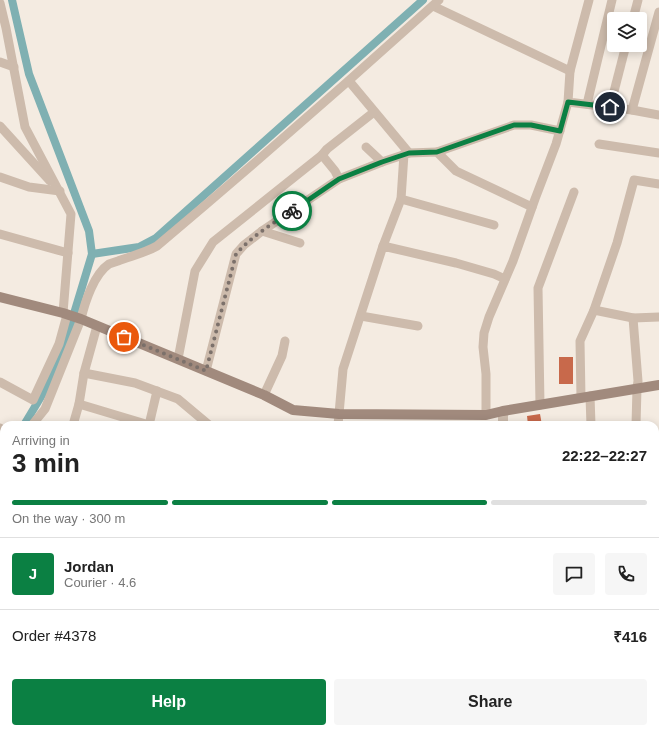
<!DOCTYPE html>
<meta charset="utf-8">
<style>
:root{--surface:#fff;--page:#f6f6f6;--text:#222;--muted:#767676;--line:#e0e0e0;--accent:#0b8043}
body{margin:0;font-family:Helvetica,sans-serif;background:var(--page);color:var(--text);height:100vh;display:flex;flex-direction:column;font-size:15px;white-space:nowrap}
*{box-sizing:border-box;margin:0}
p{font-size:13px;color:var(--muted)}
.icon{flex:none;width:22px;height:22px;fill:none;stroke:currentColor;stroke-width:2;stroke-linecap:round;stroke-linejoin:round}
.map{position:relative;flex:1;overflow:hidden}
.panel{position:absolute;left:0px;top:421px;width:659px;height:312px;display:flex;flex-direction:column;background:var(--surface);border-radius:12px 12px 0 0;box-shadow:0 2px 10px #0003}
.panel>*{flex:none}
.fabs{position:absolute;left:607px;top:12px;display:grid;gap:8px}
.fabs a{display:grid;place-items:center;width:40px;height:40px;border-radius:4px;background:var(--surface);box-shadow:0 2px 10px #0003;font-size:20px}
.pin{position:absolute;display:grid;place-items:center;width:34px;height:34px;color:#fff;margin:-17px;border:2px solid #fff;border-radius:50%;box-shadow:0 1px 4px #0007}
.courier{position:absolute;display:grid;place-items:center;width:40px;height:40px;margin:-20px;border:3px solid #0b8043;border-radius:50%;background:#fff;color:#222;box-shadow:0 1px 5px #0007}
.overview em{font-style:normal;font-weight:700}
.overview div{display:flex;flex-direction:column-reverse}
.overview{display:flex;align-items:center;justify-content:space-between;height:68px;padding:0 12px}
h1{font-size:26px;font-weight:700;line-height:30px}
.bar{display:grid;grid-template-columns:repeat(4,1fr);gap:6px 4px;align-content:center;height:48px;padding:0 12px}
.bar i{height:5px;border-radius:3px;background:var(--line)}
.bar .current{background:var(--accent)}
.bar p{grid-column:span 4}
.line{display:flex;align-items:center;gap:10px;padding:0 12px;border-top:1px solid var(--line)}
.line div{flex:1}
.round{display:grid;place-items:center;flex:none;width:42px;height:42px;border-radius:4px;background:var(--page)}
.action{display:flex;gap:8px;margin-top:auto;padding:8px 12px}
.action a{flex:1;height:46px;border-radius:4px;background:var(--accent);color:#fff;font-size:16px;font-weight:700;line-height:46px;text-align:center}
.action a+a{background:var(--page);color:var(--text)}
.map>svg:first-child{display:block}
.lines{fill:none;stroke-linecap:round;stroke-linejoin:round}
.canal{stroke:#7fb0b2;stroke-width:8}
.building{fill:#c8694b}
.minor{stroke:#cdbbac;stroke-width:9}
.tertiary{stroke:#cdbbac;stroke-width:10}
.secondary{stroke:#a18a7d;stroke-width:10}
.done{stroke:#7c716b;stroke-width:4;stroke-dasharray:0 7.2}
.route{stroke:#0b8043;stroke-width:5}
</style>
<div class="map">
<svg width="659" height="733" viewBox="0 0 659 733">
<rect width="100%" height="100%" fill="#f4ebe1"/>
<g class="lines">
<g class="canal">
<path d="M 12,0 L 29,74 L 89,231 L 92,254 L 66,340 L 51,380 L 24,425"/>
<path d="M 92,254 L 139,247 L 156,238 L 423,0"/>
<path d="M 0,450 L 4,446"/>
</g>
</g>
<g class="building">
<rect x="559" y="357" width="14" height="27"/>
<path d="M 540,414 L 542,425 L 528,425 L 527,416 Z"/>
</g>
<g class="lines">
<g class="minor">
<path d="M 589,0 L 570,71 L 568,102 L 632,110 L 659,115"/>
<path d="M 0,3 L 6,28 L 25,127 L 71,214 L 63,313"/>
<path d="M 433,6 L 570,71"/>
<path d="M 633,19 L 638,0"/>
<path d="M 0,62 L 14,67"/>
<path d="M 349,81 L 409,153 L 382,162 L 366,147"/>
<path d="M 587,104 L 612,0"/>
<path d="M 610,107 L 626,45"/>
<path d="M 632,110 L 659,12"/>
<path d="M 0,126 L 50,181"/>
<path d="M 599,144 L 659,153"/>
<path d="M 437,152 L 514,125 L 531,125 L 560,131"/>
<path d="M 409,153 L 437,152 L 456,171 L 532,207"/>
<path d="M 404,154 L 401,199 L 494,225"/>
<path d="M 322,155 L 335,171 L 339,179"/>
<path d="M 0,177 L 29,187 L 60,191"/>
<path d="M 262,231 L 300,243"/>
<path d="M 0,234 L 68,253"/>
<path d="M 383,246 L 401,199"/>
<path d="M 594,310 L 633,318 L 659,317"/>
<path d="M 361,316 L 418,326"/>
<path d="M 633,318 L 638,381 L 637,388 L 636,425"/>
<path d="M 178,359 L 195,271 L 213,242 L 322,155 L 327,149 L 374,112"/>
<path d="M 206,371 L 236,254 L 244,245 L 262,231 L 339,179 L 382,162"/>
<path d="M 84,373 L 135,383 L 178,399 L 209,425"/>
<path d="M 0,382 L 33,400 L 59,344 L 67,315"/>
<path d="M 264,395 L 282,356 L 285,341"/>
<path d="M 590,396 L 591,425"/>
<path d="M 581,398 L 580,341 L 594,310 L 617,243 L 634,180 L 659,184"/>
<path d="M 79,404 L 149,425"/>
<path d="M 540,405 L 538,288 L 574,192"/>
<path d="M 486,415 L 486,374 L 483,347 L 484,333 L 489,317 L 513,261 L 535,199 L 556,144 L 568,102"/>
<path d="M 32,425 L 45,409 L 81,319 C 85,302 94,274 109,264 C 112,263 115,262 118,261 C 131,256 145,253 157,246 C 252,166 346,84 439,0"/>
<path d="M 73,425 L 79,404 L 84,373 L 97,326"/>
<path d="M 149,425 L 157,391"/>
<path d="M 338,425 L 343,369 L 383,246 L 456,263 L 494,274 L 505,279"/>
<path d="M 0,428 L 4,431"/>
<path d="M 0,461 L 4,457"/>
<path d="M 0,546 L 4,519"/>
<path d="M 655,563 L 659,564"/>
<path d="M 0,705 L 4,707"/>
<path d="M 81,729 L 95,733"/>
<path d="M 396,729 L 408,733"/>
<path d="M 510,730 L 523,733"/>
<path d="M 44,733 L 49,729"/>
<path d="M 373,733 L 385,729"/>
<path d="M 558,733 L 560,729"/>
</g>
<g class="tertiary">
<path d="M 503,411 L 503,425"/>
<path d="M 655,640 L 659,642"/>
</g>
<g class="secondary">
<path d="M 0,297 L 63,313 L 81,319 L 264,395 L 293,410 L 339,414 L 486,415 L 503,411 L 659,385"/>
<path d="M 0,597 L 4,597"/>
<path d="M 0,605 L 4,605"/>
<path d="M 340,729 L 343,733"/>
<path d="M 351,729 L 354,733"/>
</g>
</g>
<g class="lines">
<path class="done" d="M 124,337 L 206,371 L 236,254 C 252,236 272,224 292,211"/>
<path class="route" d="M 292,211 L 339,179 L 382,162 L 409,153 L 437,152 L 514,125 L 531,125 L 560,131 L 568,102 L 610,107"/>
</g>
</svg>
<div class="fabs">
<a><svg class="icon" aria-label="layers" viewBox="0 0 24 24"><path d="M12 4l9 5-9 5-9-5zM3 14l9 5 9-5"/></svg></a>
</div>
<div class="pin" style="left:124px;top:337px;background:#ea580c"><svg class="icon" aria-label="bag" viewBox="0 0 24 24"><path d="M5 8h14l-1 12H6zM9 8a3 3 0 0 1 6 0"/></svg></div>
<div class="pin" style="left:610px;top:107px;background:#1f2937"><svg class="icon" aria-label="home" viewBox="0 0 24 24"><path d="M3 11l9-7 9 7M6 9v11h12V9"/></svg></div>
<div class="courier" style="left:292px;top:211px"><svg class="icon" aria-label="bike" viewBox="0 0 24 24"><circle cx="6" cy="16" r="4"/><circle cx="18" cy="16" r="4"/><path d="M6 16l4-8h5l3 8M10 8l3 8H6M13 5h3"/></svg></div>
<section class="panel">
<div class="overview"><div><h1>3 min</h1><p>Arriving in</p></div><em>22:22–22:27</em></div>
<div class="bar"><i class="current"></i><i class="current"></i><i class="current"></i><i></i><p>On the way · 300 m</p></div>
<div class="line" style="height:72px"><b class="round" style="background:var(--accent);color:#fff">J</b><div><b>Jordan</b><p>Courier · 4.6</p></div><a class="round"><svg class="icon" aria-label="chat" viewBox="0 0 24 24"><path d="M4 5h16v11H9l-5 4z"/></svg></a><a class="round"><svg class="icon" aria-label="phone" viewBox="0 0 24 24"><path d="M5 4h4l2 5-3 2q2 4 5 5l2-3 5 2v4C11 20 4 13 5 4z"/></svg></a></div>
<div class="line" style="height:52px"><div>Order #4378</div><b>₹416</b></div>
<div class="action"><a>Help</a><a>Share</a></div>
</section>
</div>
